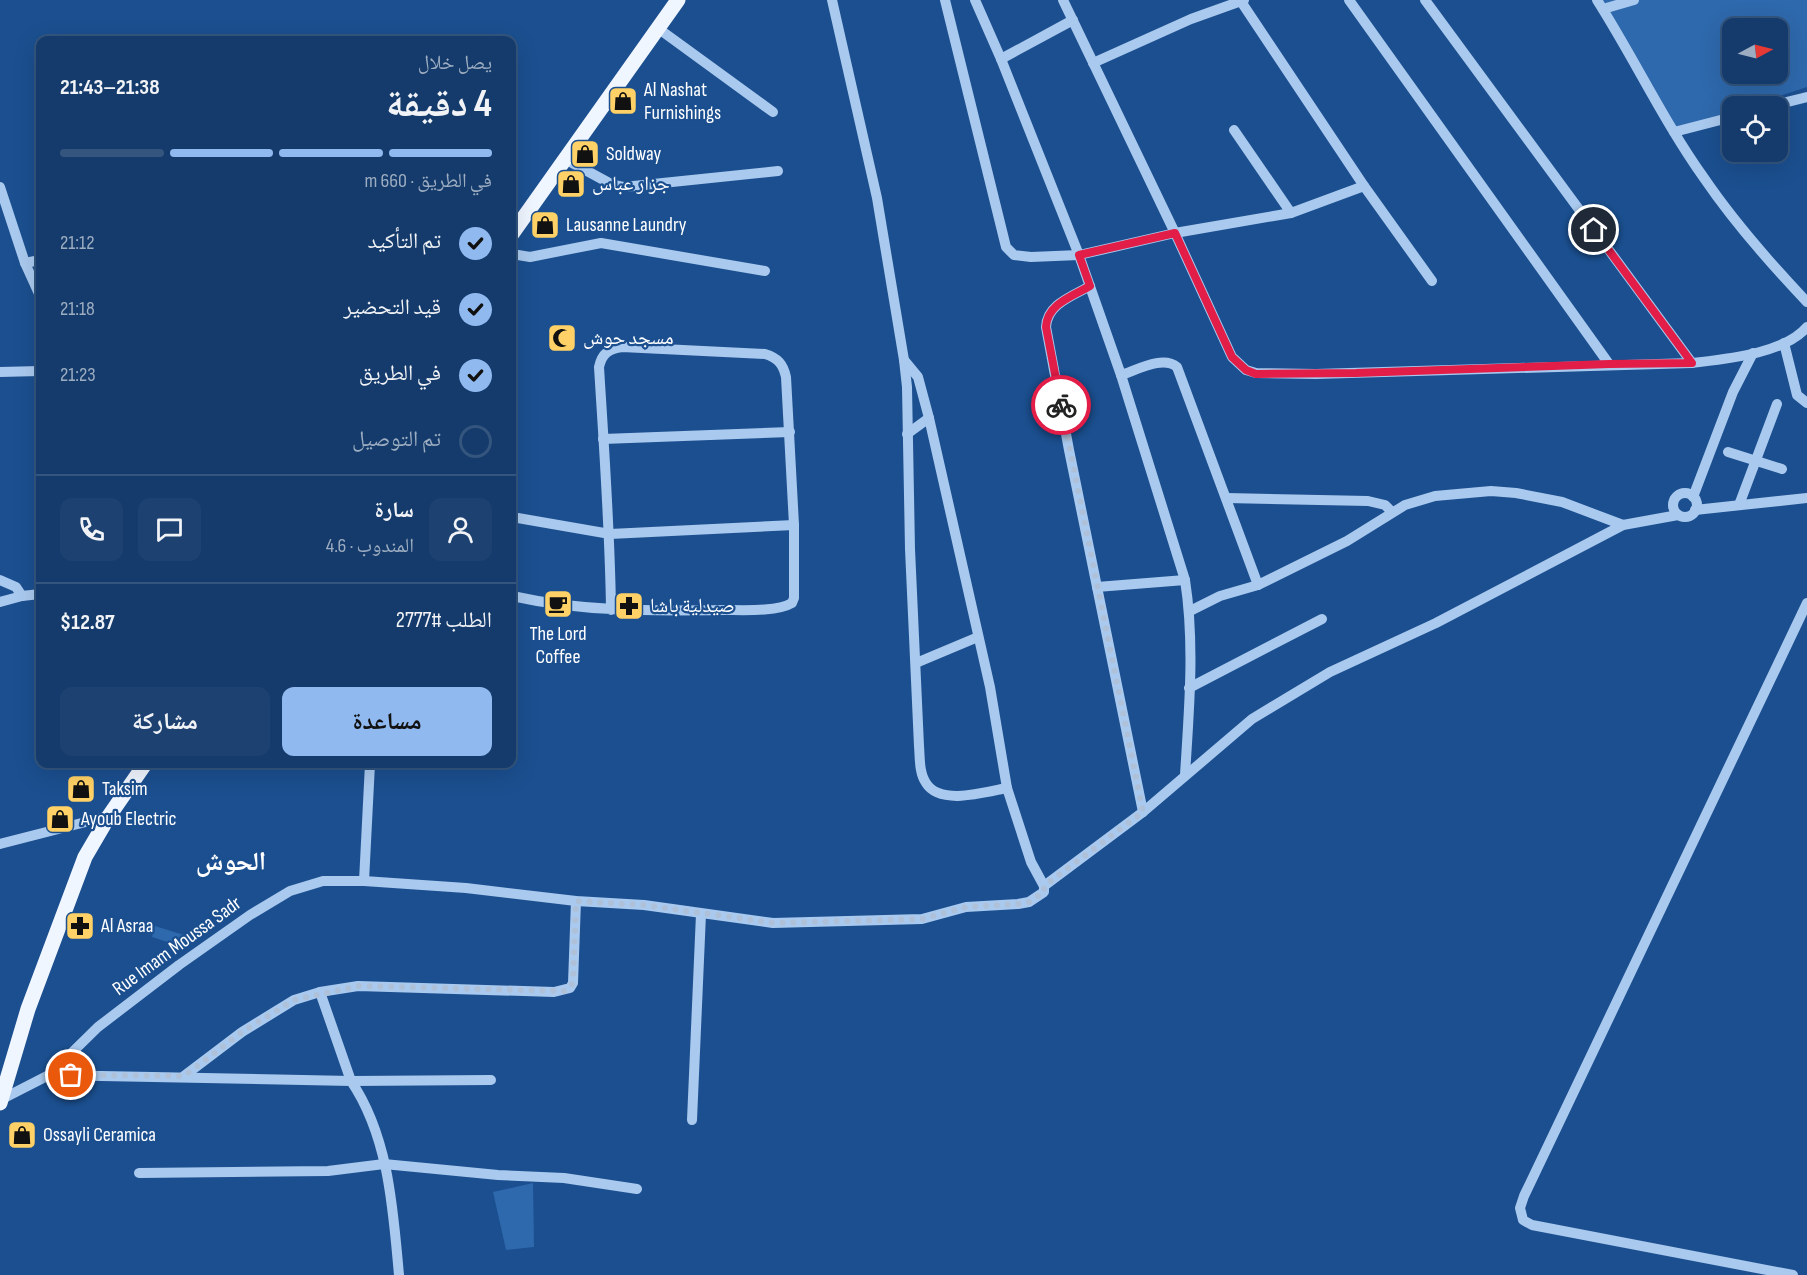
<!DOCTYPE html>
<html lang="ar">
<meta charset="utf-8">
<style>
:root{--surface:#143b6b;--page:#1d4271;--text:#f1f3f6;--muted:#9dadc1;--line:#33557e;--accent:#90b9f0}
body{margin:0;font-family:"Sofia Sans Condensed","Noto Naskh Arabic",sans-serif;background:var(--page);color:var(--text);direction:rtl;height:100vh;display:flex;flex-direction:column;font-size:22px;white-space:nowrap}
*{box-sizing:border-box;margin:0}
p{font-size:20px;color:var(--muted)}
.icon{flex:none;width:33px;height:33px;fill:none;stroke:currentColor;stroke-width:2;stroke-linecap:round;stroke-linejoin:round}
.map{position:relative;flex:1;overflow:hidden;direction:ltr}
.drawer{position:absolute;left:36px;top:36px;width:480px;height:732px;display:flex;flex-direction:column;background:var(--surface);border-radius:12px;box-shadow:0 6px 24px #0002,0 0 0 2px var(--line);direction:rtl}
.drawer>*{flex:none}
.needle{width:39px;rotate:83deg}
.fabs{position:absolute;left:1722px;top:18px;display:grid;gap:12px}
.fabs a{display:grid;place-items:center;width:66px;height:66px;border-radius:12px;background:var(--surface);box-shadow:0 6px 24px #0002,0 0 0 2px var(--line);font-size:30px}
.pin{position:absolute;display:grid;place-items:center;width:51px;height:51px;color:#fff;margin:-26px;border:3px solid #fff;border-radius:50%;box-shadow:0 2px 6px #0007}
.courier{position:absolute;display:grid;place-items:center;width:60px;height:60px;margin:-30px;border:4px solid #e11d48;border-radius:50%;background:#fff;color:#222;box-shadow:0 2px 8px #0007}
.summary em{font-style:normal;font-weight:700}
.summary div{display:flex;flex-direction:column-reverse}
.summary{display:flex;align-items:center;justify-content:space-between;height:102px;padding:0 24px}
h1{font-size:39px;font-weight:700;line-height:45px}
.bar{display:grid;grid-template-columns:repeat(4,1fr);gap:9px 6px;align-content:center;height:72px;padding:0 24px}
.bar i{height:8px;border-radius:4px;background:var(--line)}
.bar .on{background:var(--accent)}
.bar p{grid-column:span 4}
.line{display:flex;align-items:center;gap:15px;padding:0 24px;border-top:2px solid var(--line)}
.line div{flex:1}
.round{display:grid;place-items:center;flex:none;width:63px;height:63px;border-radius:12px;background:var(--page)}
ol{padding:0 24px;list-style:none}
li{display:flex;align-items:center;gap:18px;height:66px}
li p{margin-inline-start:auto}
li .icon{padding:6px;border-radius:50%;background:var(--accent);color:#111;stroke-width:4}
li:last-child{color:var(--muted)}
li i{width:33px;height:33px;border:3px solid var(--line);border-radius:50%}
.primary-button{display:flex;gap:12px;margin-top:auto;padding:12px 24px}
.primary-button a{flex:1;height:69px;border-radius:12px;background:var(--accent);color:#111;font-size:24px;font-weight:700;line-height:69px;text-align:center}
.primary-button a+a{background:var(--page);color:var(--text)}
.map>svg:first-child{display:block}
.green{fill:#2e69ad;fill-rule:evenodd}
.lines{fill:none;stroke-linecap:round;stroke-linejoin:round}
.minor{stroke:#a9c9ee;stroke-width:10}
.major{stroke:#f0f6ff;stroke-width:15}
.done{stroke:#afc1d8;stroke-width:6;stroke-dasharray:0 10.8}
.route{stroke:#e11d48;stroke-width:8}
.labels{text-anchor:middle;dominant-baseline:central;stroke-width:4.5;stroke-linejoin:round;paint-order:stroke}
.poi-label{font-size:20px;fill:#fff;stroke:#1b4f8f;text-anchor:start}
.street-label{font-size:20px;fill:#fff;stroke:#1b4f8f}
.district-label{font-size:26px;font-weight:bold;fill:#fff;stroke:#1b4f8f}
</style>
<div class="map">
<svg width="1807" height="1275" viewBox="0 0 1807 1275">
<rect width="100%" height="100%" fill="#1b4f8f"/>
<g class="green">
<path d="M 1596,0 L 1807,0 L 1807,87 L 1749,106 L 1732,106 L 1732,112 L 1674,132 ZM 1732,28 L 1778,28 L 1778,74 L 1732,74 Z"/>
<path d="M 155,926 L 184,935 L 180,946 L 152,937 Z"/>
<path d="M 533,1183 L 534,1247 L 506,1250 L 493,1192 Z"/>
</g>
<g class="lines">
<g class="minor">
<path d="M 945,0 L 1006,247 L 1014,255 L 1031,257 L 1079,255 L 1175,233 L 1291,213 L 1364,186"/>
<path d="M 975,0 L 1001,59 L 1079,255 L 1121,375 L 1185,580 C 1195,644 1189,710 1185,775"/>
<path d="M 1063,0 L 1175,233 L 1232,357 L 1246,370 L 1256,373 L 1316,374 L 1692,363 C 1725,359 1784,354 1807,327"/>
<path d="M 1240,0 L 1364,186 L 1432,281"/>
<path d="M 1349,0 L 1609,364"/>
<path d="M 1425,0 L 1692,363"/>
<path d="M 1597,0 C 1634,58 1664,122 1704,178 C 1734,222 1770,263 1807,302"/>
<path d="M 1603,9 L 1634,0"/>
<path d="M 659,29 L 773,112"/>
<path d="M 1001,59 L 1073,20"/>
<path d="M 1093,63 L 1191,19 L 1244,0"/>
<path d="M 1771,106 L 1807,97"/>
<path d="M 1234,130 L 1291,213"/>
<path d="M 1674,132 L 1732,117"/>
<path d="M 565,159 L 611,184 L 624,187 L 778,171"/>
<path d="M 0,187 L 25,263 L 40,296"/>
<path d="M 512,254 L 530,257 L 601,243 L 765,271"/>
<path d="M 25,263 L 40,260"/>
<path d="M 1090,286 C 1073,296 1047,304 1046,327 L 1069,450 L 1143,812"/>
<path d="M 1784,343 L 1797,395 L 1807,403"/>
<path d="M 904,360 L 907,387 L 910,549 L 919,746 C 920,758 919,773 926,783 C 940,806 986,792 1007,788"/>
<path d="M 0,372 L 40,371"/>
<path d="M 1121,375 C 1137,370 1163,355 1177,367 L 1258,585"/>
<path d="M 907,434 L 929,418"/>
<path d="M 603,439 L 790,432"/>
<path d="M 1728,452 L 1782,469"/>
<circle cx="1685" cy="505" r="12"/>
<path d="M 1693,497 L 1733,392 L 1753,353"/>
<path d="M 1226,498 L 1368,501 L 1385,505 L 1392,512"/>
<path d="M 1739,505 L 1777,404"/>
<path d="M 1695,510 L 1807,498"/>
<path d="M 512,517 L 610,534 L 794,525"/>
<path d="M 0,580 L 16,587 L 22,596"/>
<path d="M 1097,587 L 1185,580"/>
<path d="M 512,596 C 584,612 650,611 724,610 C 742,610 777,612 792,603 L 794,598 L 794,525 L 786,377 C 783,364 778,358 765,354 L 622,347 C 609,349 602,353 599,367 C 604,448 610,529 611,610"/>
<path d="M 0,602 L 22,596 L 40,594"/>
<path d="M 1190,611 L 1220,596 L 1258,585 L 1347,541 L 1405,505 L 1435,496 L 1491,491 L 1516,493 L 1562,502 L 1623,525"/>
<path d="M 916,663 L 978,637"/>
<path d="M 1189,688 L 1322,619"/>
<path d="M 0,844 L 109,816"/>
<path d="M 364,881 L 370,764"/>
<path d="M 1044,886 L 1143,812 L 1252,719 L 1330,672 L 1436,623 L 1623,525 L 1678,515"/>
<path d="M 320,992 L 351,1081 L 491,1080"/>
<path d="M 49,1075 L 351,1081 C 389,1137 393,1210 399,1275"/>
<path d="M 184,1076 L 242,1032 L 294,1000 L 320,992 L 358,986 L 554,992 L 570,988 L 573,983 L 576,901"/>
<path d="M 2,1099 L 49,1075 L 98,1027 L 179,965 L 250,915 L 290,891 L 323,881 L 364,881 L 466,888 L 576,901 L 644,905 L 773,923 L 922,919 L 966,907 L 1018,904 L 1029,902 L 1044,892 L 1044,886 L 1031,862 L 1007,788 L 990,687 L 929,418 L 918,377 L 904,360 L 877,198 L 832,0"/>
<path d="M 692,1120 L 701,914"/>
<path d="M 139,1173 L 328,1171 L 384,1164 L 498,1175 L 564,1178 L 637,1189"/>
<path d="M 1793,1275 L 1532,1225 L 1523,1220 L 1520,1208 L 1524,1196 L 1807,603"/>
</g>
<g class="major">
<path d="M 512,234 L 678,0"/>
<path d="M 0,1103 L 28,1009 L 85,857 L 109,816 L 145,764"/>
</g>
</g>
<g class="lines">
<path class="done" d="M 71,1075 L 184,1076 L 242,1032 L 294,1000 L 358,986 L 564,991 L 570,988 L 573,982 L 576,901 L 644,905 L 773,923 L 922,919 L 966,907 L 1018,904 L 1029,902 L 1044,892 L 1044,886 L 1143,812 L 1061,405"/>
<path class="route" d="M 1061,405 L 1046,327 C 1047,304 1073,296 1090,286 L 1079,255 L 1175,233 L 1232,357 L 1246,370 L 1256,374 L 1356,373 L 1609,364 L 1692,363 L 1594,230"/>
</g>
<defs>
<g id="shop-square" transform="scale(1.5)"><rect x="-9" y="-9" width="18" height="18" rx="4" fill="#ffd166" stroke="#1b4f8f"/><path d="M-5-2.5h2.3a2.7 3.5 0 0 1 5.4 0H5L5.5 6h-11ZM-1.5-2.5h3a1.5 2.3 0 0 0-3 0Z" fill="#111"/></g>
<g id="mosque-square" transform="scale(1.5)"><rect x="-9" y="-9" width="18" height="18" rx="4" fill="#ffd166" stroke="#1b4f8f"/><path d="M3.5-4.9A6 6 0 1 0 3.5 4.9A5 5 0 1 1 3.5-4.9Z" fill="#111"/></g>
<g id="cafe-square" transform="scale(1.5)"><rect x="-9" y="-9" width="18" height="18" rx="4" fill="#ffd166" stroke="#1b4f8f"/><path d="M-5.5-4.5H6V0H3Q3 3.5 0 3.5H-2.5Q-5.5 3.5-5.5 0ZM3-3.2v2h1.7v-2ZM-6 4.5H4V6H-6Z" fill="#111"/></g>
<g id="pharmacy-square" transform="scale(1.5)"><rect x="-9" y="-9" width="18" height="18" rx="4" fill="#ffd166" stroke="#1b4f8f"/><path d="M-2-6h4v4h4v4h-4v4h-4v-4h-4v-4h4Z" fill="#111"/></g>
</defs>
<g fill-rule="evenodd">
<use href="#shop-square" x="623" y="101"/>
<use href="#shop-square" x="585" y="154"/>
<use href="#shop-square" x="571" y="184"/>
<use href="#shop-square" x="545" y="225"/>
<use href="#mosque-square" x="562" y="338"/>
<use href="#cafe-square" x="558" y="604"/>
<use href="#pharmacy-square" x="629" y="606"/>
<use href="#shop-square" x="81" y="789"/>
<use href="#shop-square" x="60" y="819"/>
<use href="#pharmacy-square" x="80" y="926"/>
<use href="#shop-square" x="22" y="1135"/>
</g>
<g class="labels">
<g class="poi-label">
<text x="644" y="90">Al Nashat<tspan x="644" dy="23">Furnishings</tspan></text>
<text x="606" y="154">Soldway</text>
<text x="592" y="184">جزار عباس</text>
<text x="566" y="225">Lausanne Laundry</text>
<text x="583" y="338">مسجد حوش</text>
<text x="650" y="606">صيدلية باشا</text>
<text x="558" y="634" text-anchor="middle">The Lord<tspan x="558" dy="23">Coffee</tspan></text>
<text x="102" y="789">Taksim</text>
<text x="81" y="819">Ayoub Electric</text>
<text x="101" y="926">Al Asraa</text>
<text x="43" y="1135">Ossayli Ceramica</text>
</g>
<g class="street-label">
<text transform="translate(177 946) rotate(-36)">Rue Imam Moussa Sadr</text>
</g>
<g class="district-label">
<text x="231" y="862">الحوش</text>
</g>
</g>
</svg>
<div class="fabs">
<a><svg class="needle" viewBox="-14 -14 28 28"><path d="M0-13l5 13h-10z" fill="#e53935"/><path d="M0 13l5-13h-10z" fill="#9dadc1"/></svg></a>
<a><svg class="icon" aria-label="locate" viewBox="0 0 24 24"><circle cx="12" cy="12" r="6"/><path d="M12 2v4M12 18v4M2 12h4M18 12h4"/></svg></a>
</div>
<div class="pin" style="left:71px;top:1075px;background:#ea580c"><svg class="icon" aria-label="bag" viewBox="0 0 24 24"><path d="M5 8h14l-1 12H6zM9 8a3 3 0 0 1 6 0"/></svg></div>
<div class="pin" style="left:1594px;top:230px;background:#1f2937"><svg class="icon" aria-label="home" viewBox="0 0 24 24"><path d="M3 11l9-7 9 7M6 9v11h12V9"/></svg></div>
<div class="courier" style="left:1061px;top:405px"><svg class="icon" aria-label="bike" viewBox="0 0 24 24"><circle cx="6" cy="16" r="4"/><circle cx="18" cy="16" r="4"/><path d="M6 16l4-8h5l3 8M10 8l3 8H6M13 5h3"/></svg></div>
<section class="drawer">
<div class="summary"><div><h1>4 دقيقة</h1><p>يصل خلال</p></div><em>21:38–21:43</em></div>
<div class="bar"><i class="on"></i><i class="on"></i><i class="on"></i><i></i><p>في الطريق · 660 m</p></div>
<ol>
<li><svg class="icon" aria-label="check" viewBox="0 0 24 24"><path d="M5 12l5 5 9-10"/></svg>تم التأكيد<p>21:12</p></li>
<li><svg class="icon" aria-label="check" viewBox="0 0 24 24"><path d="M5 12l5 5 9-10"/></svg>قيد التحضير<p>21:18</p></li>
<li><svg class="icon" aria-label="check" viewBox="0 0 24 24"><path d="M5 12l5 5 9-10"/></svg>في الطريق<p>21:23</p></li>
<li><i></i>تم التوصيل</li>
</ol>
<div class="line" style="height:108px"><a class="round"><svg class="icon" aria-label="person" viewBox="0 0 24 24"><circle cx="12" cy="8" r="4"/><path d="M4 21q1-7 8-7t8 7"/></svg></a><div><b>سارة</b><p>المندوب · 4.6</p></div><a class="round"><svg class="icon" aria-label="chat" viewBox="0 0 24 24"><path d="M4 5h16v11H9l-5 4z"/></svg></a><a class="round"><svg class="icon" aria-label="phone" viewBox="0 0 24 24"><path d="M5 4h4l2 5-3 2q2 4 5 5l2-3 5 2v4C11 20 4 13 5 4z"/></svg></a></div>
<div class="line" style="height:78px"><div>الطلب #2777</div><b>$12.87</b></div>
<div class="primary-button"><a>مساعدة</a><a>مشاركة</a></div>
</section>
</div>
